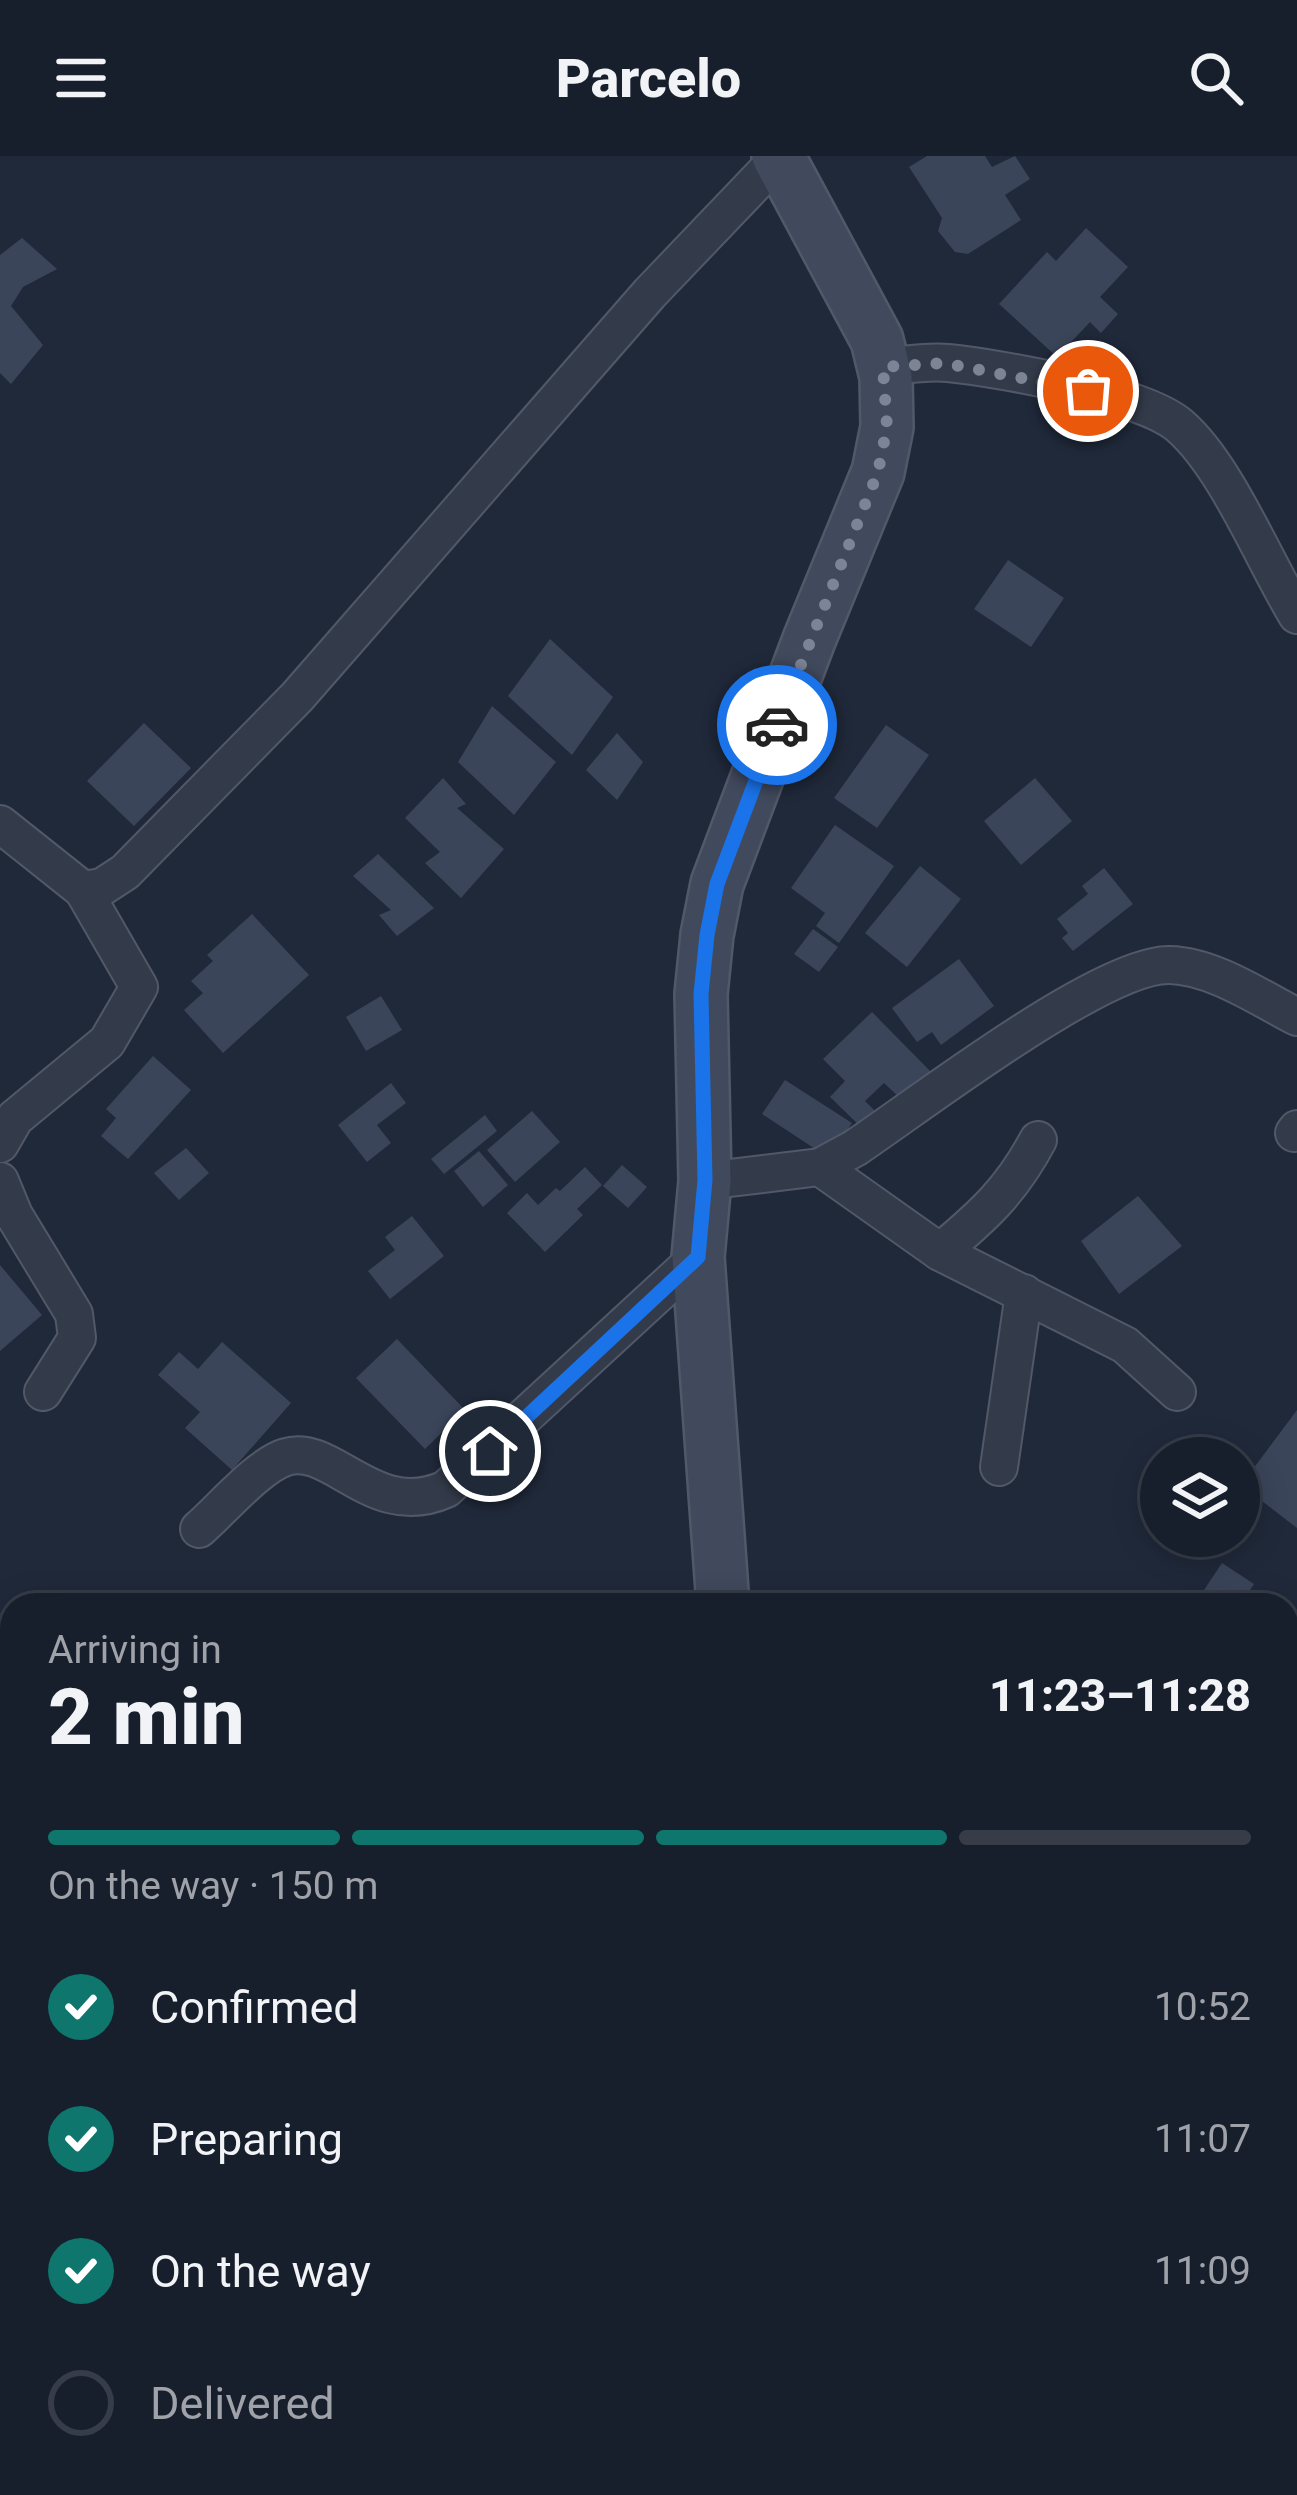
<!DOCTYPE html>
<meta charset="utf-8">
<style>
:root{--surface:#181f2c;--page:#252c38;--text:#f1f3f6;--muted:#9fa2a9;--line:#363d48;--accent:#0f766e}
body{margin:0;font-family:Roboto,sans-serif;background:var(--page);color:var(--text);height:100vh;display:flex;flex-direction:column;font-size:45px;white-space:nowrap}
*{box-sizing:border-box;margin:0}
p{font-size:39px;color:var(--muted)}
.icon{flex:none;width:66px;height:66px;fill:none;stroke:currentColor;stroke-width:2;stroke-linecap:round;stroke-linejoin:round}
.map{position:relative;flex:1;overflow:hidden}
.details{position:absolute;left:0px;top:1437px;width:1299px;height:903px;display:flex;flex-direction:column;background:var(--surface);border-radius:36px 36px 0 0;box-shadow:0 6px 30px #0003,0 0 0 3px var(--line)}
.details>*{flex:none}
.tools{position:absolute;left:1140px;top:1281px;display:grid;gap:24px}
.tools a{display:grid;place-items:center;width:120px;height:120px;border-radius:50%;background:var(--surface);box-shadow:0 6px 30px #0003,0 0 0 3px var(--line);font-size:60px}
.pin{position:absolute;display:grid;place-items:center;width:102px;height:102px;color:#fff;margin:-51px;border:6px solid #fff;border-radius:50%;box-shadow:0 3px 12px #0007}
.courier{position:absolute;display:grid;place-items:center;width:120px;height:120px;margin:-60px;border:9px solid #1a73e8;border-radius:50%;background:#fff;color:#222;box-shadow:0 3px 15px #0007}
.summary em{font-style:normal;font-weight:800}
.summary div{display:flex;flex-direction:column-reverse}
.summary{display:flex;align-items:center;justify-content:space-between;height:204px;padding:0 48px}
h1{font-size:78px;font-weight:800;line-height:90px}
.bar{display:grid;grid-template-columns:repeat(4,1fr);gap:18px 12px;align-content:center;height:144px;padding:0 48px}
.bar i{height:15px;border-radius:9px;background:var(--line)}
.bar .on{background:var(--accent)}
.bar p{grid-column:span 4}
ol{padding:0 48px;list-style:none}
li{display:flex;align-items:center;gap:36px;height:132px}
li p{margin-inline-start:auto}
li .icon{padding:12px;border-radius:50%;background:var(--accent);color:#fff;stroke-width:4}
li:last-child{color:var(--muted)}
li i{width:66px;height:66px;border:6px solid var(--line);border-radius:50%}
header{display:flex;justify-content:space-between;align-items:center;height:156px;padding:0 48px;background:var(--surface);font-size:54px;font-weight:800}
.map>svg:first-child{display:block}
.building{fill:#3b455a}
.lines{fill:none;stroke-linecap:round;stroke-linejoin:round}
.street-casing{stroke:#515868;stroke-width:40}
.secondary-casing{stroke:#515868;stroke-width:56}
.street{stroke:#333b4a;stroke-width:36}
.secondary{stroke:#41495d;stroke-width:51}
.done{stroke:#7c8496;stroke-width:12;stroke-dasharray:0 21.6}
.route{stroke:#1a73e8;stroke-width:15}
</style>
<header><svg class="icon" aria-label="menu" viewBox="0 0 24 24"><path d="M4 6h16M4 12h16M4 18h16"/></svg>Parcelo<svg class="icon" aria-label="search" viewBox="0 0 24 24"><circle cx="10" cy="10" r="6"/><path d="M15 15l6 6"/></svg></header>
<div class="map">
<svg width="1297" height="2339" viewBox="0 0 1297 2339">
<rect width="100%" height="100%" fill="#20293a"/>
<g class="building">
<path d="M 927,0 L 985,0 L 992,11 L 1015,0 L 1030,23 L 1005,39 L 1021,64 L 968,98 L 955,96 L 938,75 L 942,62 L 909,11 Z"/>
<path d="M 1086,72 L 1128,111 L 1100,141 L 1118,158 L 1101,177 L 1090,166 L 1057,201 L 999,148 L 1047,96 L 1056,105 Z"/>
<path d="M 22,82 L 57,113 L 23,131 L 11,150 L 43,189 L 11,228 L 0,217 L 0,99 Z"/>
<path d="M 1008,404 L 1064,442 L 1031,491 L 974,453 Z"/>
<path d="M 550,483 L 613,541 L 572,599 L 508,540 Z"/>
<path d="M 492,550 L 556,606 L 514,659 L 458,606 Z"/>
<path d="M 144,567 L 191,612 L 134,670 L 87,625 Z"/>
<path d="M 886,569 L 929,599 L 877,672 L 834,642 Z"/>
<path d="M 617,577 L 643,606 L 617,644 L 586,614 Z"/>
<path d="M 443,622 L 466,648 L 457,652 L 504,693 L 461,742 L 425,707 L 440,696 L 405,662 Z"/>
<path d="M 1035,622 L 1072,665 L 1021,709 L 984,665 Z"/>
<path d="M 835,669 L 894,710 L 839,787 L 816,770 L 825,757 L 791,732 Z"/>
<path d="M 378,698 L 434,752 L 397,780 L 379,759 L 391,754 L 353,720 Z"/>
<path d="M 920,710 L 961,743 L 907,811 L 865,777 Z"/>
<path d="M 1104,712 L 1133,748 L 1073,795 L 1062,782 L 1068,777 L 1057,763 L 1088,738 L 1082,730 Z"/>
<path d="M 252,758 L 309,819 L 223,897 L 184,854 L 203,837 L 191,825 L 213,805 L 207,799 Z"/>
<path d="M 813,773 L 838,791 L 819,816 L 794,798 Z"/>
<path d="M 959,803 L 994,850 L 941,889 L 932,876 L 917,886 L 892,852 Z"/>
<path d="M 381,840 L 402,874 L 366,895 L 346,861 Z"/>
<path d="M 872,856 L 932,917 L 903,945 L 884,927 L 865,945 L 876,956 L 861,971 L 830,941 L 845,925 L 823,903 Z"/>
<path d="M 153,900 L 191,934 L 128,1003 L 101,980 L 116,962 L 106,953 Z"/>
<path d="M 785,924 L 852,967 L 829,1002 L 762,958 Z"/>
<path d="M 391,927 L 406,947 L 377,969 L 391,987 L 367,1006 L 338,969 Z"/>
<path d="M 532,955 L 560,986 L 515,1026 L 487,994 Z"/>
<path d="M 485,959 L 497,975 L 444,1018 L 431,1003 Z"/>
<path d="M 186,992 L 209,1017 L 179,1044 L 154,1017 Z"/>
<path d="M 479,995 L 508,1029 L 483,1051 L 454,1015 Z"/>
<path d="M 622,1009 L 647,1031 L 628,1052 L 603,1030 Z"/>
<path d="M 585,1011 L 602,1029 L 577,1053 L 583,1059 L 545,1096 L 507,1057 L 527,1037 L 538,1049 L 556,1032 L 560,1035 Z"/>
<path d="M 1138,1040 L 1182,1090 L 1119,1138 L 1081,1085 Z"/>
<path d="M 412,1060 L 444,1100 L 390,1143 L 368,1115 L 395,1094 L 385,1081 Z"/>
<path d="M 0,1109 L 42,1159 L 0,1195 Z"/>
<path d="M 397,1183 L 465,1254 L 425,1293 L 356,1222 Z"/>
<path d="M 222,1186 L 291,1247 L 232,1314 L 185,1272 L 200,1256 L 158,1219 L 179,1196 L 198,1213 Z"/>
<path d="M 1297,1254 L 1297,1372 L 1241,1329 Z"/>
<path d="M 1222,1407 L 1254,1428 L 1240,1449 L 1194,1449 Z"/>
<path d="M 1280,1444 L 1297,1455 L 1297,1472 L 1287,1487 L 1287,1449 L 1277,1449 Z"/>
<path d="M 517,2328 L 584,2328 L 589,2339 L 494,2339 Z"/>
<path d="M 888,2328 L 973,2328 L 977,2339 L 868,2339 L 867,2335 Z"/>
</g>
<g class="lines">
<g class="street-casing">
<g id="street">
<path d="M 883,211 C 904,209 927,205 948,207 C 999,212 1144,238 1180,270 C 1226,310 1264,405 1297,459"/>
<path d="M 0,668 L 83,734 L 102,731 L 125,716 L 297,541 L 650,137 L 779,2"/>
<path d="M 1294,977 L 1297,973"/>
<path d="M 0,988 L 15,962 L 107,886 L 139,831 L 83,734"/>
<path d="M 820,1011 L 940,1096 L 1125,1189 L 1177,1236"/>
<path d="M 0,1025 L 14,1059 L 74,1158 L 77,1182 L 43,1236"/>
<path d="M 705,1025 L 820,1011 L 855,992 C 918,950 1103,807 1170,809 C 1213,810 1260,842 1297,861"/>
<path d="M 940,1096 C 983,1060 1011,1035 1038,984"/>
<path d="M 999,1311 L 1024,1137"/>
<path d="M 199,1373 C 221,1354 259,1309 286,1301 C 332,1286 374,1366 446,1333 L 698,1101"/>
<path d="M 0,1726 L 12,1719"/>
<path d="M 1287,1756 L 1297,1756"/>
<path d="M 347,2339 L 367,2328"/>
</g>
</g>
<g class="secondary-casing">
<g id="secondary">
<path d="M 723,1449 L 698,1101 L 705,1025 L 701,838 L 707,779 L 717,728 L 809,484 L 878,316 L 887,271 L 886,221 L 877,184 L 778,0"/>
<path d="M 1115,2328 L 1121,2339"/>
</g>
</g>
<use href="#street" class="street"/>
<use href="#secondary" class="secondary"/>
</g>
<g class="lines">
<path class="done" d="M 777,569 L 878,316 L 887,271 L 883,211 L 944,207 L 1088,235"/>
<path class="route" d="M 490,1295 L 698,1101 L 705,1024 L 701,838 L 707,779 L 717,728 L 777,569"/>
</g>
</svg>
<div class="tools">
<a><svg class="icon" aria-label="layers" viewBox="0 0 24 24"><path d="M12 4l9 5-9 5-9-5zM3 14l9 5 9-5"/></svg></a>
</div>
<div class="pin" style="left:1088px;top:235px;background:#ea580c"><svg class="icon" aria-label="bag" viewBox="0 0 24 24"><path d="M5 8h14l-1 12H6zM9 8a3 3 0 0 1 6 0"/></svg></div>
<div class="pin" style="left:490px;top:1295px;background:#1f2937"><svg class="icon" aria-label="home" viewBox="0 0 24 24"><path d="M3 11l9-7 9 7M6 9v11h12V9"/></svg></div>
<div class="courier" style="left:777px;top:569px"><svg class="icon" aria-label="car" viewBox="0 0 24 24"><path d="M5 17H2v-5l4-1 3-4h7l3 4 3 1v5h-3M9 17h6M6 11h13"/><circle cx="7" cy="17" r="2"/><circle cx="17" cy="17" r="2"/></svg></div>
<section class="details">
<div class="summary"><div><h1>2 min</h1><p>Arriving in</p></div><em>11:23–11:28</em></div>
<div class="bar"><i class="on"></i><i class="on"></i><i class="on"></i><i></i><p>On the way · 150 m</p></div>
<ol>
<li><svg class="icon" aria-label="check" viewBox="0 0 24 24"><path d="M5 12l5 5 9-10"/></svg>Confirmed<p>10:52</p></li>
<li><svg class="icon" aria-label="check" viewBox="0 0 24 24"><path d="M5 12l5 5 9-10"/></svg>Preparing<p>11:07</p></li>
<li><svg class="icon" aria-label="check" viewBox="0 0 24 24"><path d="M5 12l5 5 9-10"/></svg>On the way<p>11:09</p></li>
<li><i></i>Delivered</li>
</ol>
</section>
</div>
